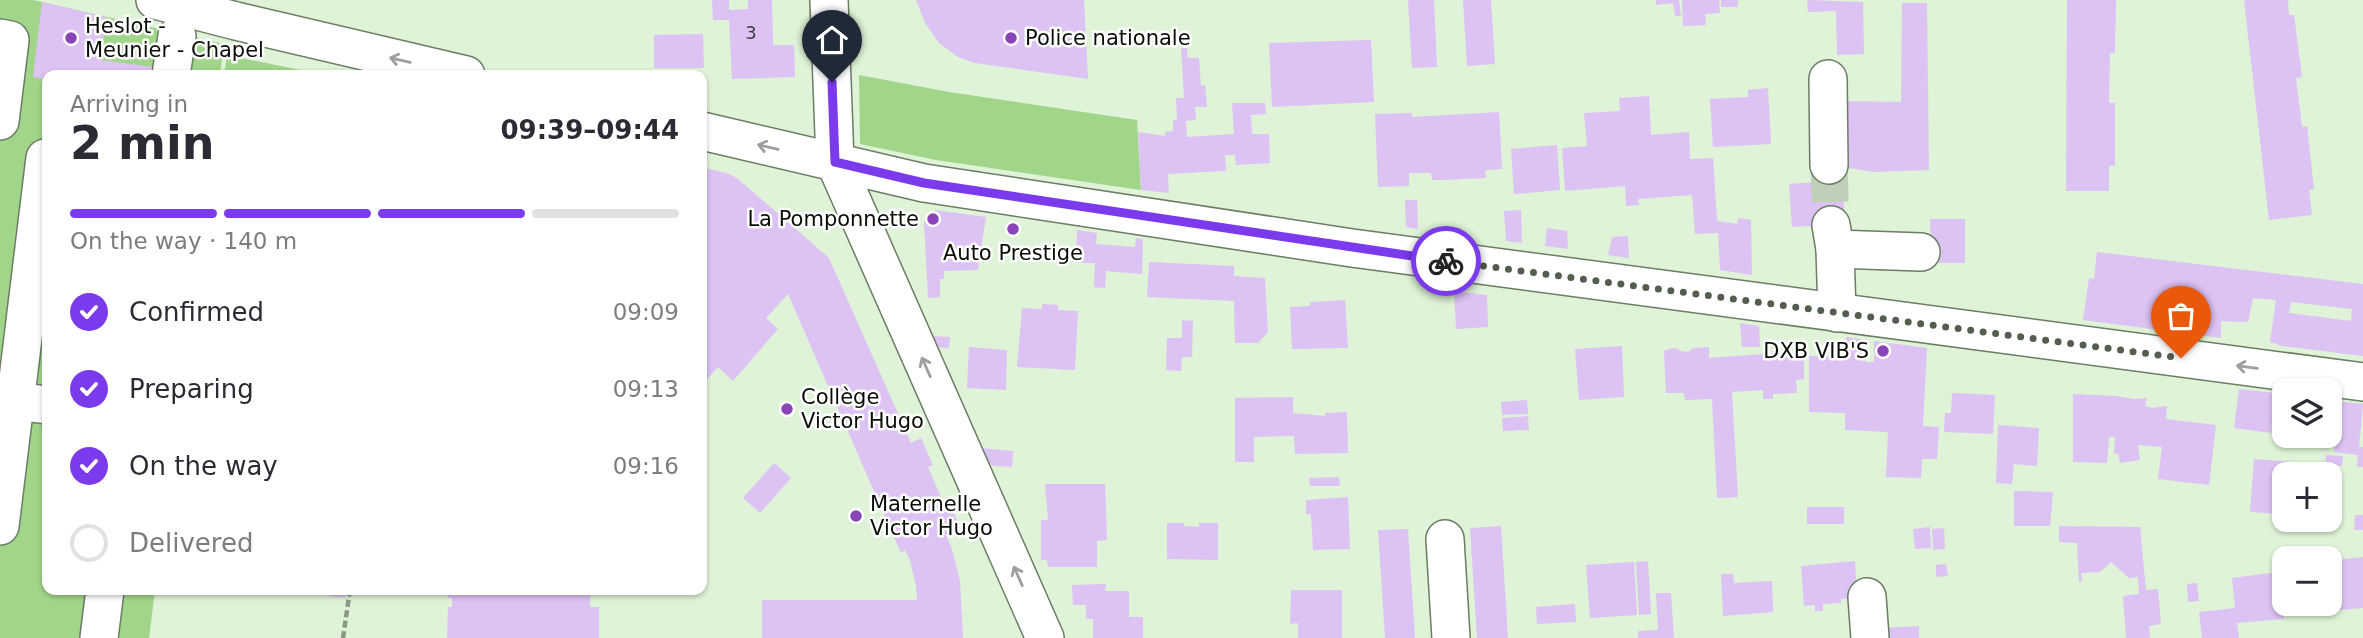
<!DOCTYPE html>
<meta charset="utf-8">
<style>
:root{--surface:#fff;--page:#f2f2f3;--text:#2b2b33;--muted:#7c7c81;--line:#e1e1e2;--accent:#7c3aed}
body{margin:0;font-family:"DejaVu Sans",sans-serif;background:var(--page);color:var(--text);height:100vh;display:flex;flex-direction:column;font-size:26px;white-space:nowrap}
*{box-sizing:border-box;margin:0}
p{font-size:23px;color:var(--muted)}
.icon{flex:none;width:38px;height:38px;fill:none;stroke:currentColor;stroke-width:2;stroke-linecap:round;stroke-linejoin:round}
.map{position:relative;flex:1;overflow:hidden}
.sheet{position:absolute;left:42px;top:70px;width:665px;height:525px;display:flex;flex-direction:column;background:var(--surface);border-radius:14px;box-shadow:0 2px 5px #0004}
.sheet>*{flex:none}
.tools{position:absolute;left:2272px;top:378px;display:grid;gap:14px}
.tools a{display:grid;place-items:center;width:70px;height:70px;border-radius:14px;background:var(--surface);box-shadow:0 2px 5px #0004;font-size:35px}
.pin{position:absolute;display:grid;place-items:center;width:60px;height:60px;color:#fff;margin:-72px -30px;border-radius:50% 50% 50% 0;rotate:-45deg;box-shadow:0 0 7px #0007}
.pin .icon{rotate:45deg}
.courier{position:absolute;display:grid;place-items:center;width:70px;height:70px;margin:-35px;border:5px solid #7c3aed;border-radius:50%;background:#fff;color:#222;box-shadow:0 2px 9px #0007}
.headline em{font-style:normal;font-weight:700}
.headline div{display:flex;flex-direction:column-reverse}
.headline{display:flex;align-items:center;justify-content:space-between;height:119px;padding:0 28px}
h1{font-size:46px;font-weight:700;line-height:52px}
.bar{display:grid;grid-template-columns:repeat(4,1fr);gap:10px 7px;align-content:center;height:84px;padding:0 28px}
.bar i{height:9px;border-radius:5px;background:var(--line)}
.bar .current{background:var(--accent)}
.bar p{grid-column:span 4}
ol{padding:0 28px;list-style:none}
li{display:flex;align-items:center;gap:21px;height:77px}
li p{margin-inline-start:auto}
li .icon{padding:7px;border-radius:50%;background:var(--accent);color:#fff;stroke-width:4}
li:last-child{color:var(--muted)}
li i{width:38px;height:38px;border:4px solid var(--line);border-radius:50%}
.map>svg:first-child{display:block}
.green{fill:#a0d58a}
.building{fill:#ddc2f4;fill-rule:evenodd}
.lines{fill:none;stroke-linecap:round;stroke-linejoin:round}
.minor-tunnel{stroke:#bed1b8;stroke-width:37;stroke-dasharray:37 18;stroke-linecap:butt}
.minor-casing{stroke:#6b7d64;stroke-width:40}
.path{stroke:#8b9a85;stroke-width:4.5;stroke-dasharray:7 3.5;stroke-linecap:butt}
.minor{stroke:#fff;stroke-width:37}
.oneway{stroke:#9c9f9b}
.done{stroke:#535e4e;stroke-width:7;stroke-dasharray:0 12.6}
.route{stroke:#7c3aed;stroke-width:9}
.poi-dot{fill:#8944b7;stroke:#fff;stroke-width:2.5}
.labels{text-anchor:middle;dominant-baseline:central;stroke-width:5;stroke-linejoin:round;paint-order:stroke}
.number-label{font-size:18px;fill:#3d3b41}
.poi-label{font-size:21px;fill:#080e05;stroke:#fff;text-anchor:start}
</style>
<div class="map">
<svg width="2363" height="638" viewBox="0 0 2363 638">
<rect width="100%" height="100%" fill="#def3d7"/>
<g class="green">
<path d="M 0,0 L 33,0 L 224,44 L 220,75 L 47,75 L 47,590 L 155,590 L 149,638 L 0,638 Z"/>
<path d="M 227,55 L 325,75 L 224,75 Z"/>
<path d="M 859,75 L 949,92 L 1137,120 L 1141,190 L 936,160 L 860,144 Z"/>
</g>
<g class="building">
<path d="M 712,0 L 729,0 L 729,10 L 748,9 L 748,0 L 772,0 L 773,45 L 794,45 L 795,77 L 732,79 L 729,20 L 713,20 Z"/>
<path d="M 916,0 L 1084,0 L 1088,79 L 975,63 L 958,57 L 939,43 L 925,23 Z"/>
<path d="M 1408,0 L 1434,0 L 1437,67 L 1412,68 Z"/>
<path d="M 1463,0 L 1491,0 L 1495,64 L 1467,66 Z"/>
<path d="M 1656,0 L 1679,0 L 1681,16 L 1675,16 L 1673,3 L 1656,5 Z"/>
<path d="M 1682,0 L 1719,0 L 1720,13 L 1705,14 L 1706,25 L 1683,26 Z"/>
<rect x="1721" y="0" width="17" height="7"/>
<path d="M 1807,0 L 1863,2 L 1864,54 L 1837,55 L 1836,11 L 1808,12 Z"/>
<path d="M 2067,0 L 2116,0 L 2115,53 L 2110,53 L 2109,103 L 2115,103 L 2115,166 L 2109,166 L 2109,191 L 2066,191 Z"/>
<path d="M 2244,0 L 2288,0 L 2289,15 L 2294,15 L 2302,77 L 2296,78 L 2302,127 L 2307,126 L 2314,189 L 2309,190 L 2312,215 L 2269,220 Z"/>
<path d="M 42,2 L 106,17 L 101,60 L 161,68 L 160,75 L 47,75 L 47,80 L 33,77 Z"/>
<path d="M 1902,3 L 1927,3 L 1929,170 L 1874,172 L 1843,167 L 1839,101 L 1901,102 Z"/>
<path d="M 703,34 L 704,68 L 654,68 L 654,35 Z"/>
<path d="M 1371,40 L 1374,102 L 1272,107 L 1269,43 Z"/>
<path d="M 1181,48 L 1187,48 L 1188,58 L 1199,58 L 1201,86 L 1205,85 L 1207,107 L 1195,107 L 1196,120 L 1186,121 L 1187,137 L 1234,134 L 1232,103 L 1265,103 L 1266,114 L 1251,115 L 1252,134 L 1269,134 L 1270,163 L 1236,165 L 1235,155 L 1225,155 L 1226,171 L 1168,174 L 1169,193 L 1141,190 L 1138,132 L 1165,136 L 1165,132 L 1173,131 L 1173,120 L 1177,120 L 1176,98 L 1184,98 Z"/>
<path d="M 1768,88 L 1771,144 L 1713,147 L 1710,99 L 1748,97 L 1748,90 Z"/>
<path d="M 1649,96 L 1651,135 L 1689,132 L 1690,159 L 1713,158 L 1717,221 L 1737,224 L 1738,218 L 1751,220 L 1752,275 L 1720,270 L 1718,233 L 1695,234 L 1692,195 L 1638,199 L 1639,205 L 1626,206 L 1625,186 L 1565,191 L 1562,148 L 1587,146 L 1584,113 L 1620,111 L 1619,98 Z"/>
<path d="M 1499,112 L 1502,169 L 1485,170 L 1486,178 L 1442,180 L 1432,180 L 1431,173 L 1409,173 L 1409,186 L 1378,187 L 1375,114 L 1412,113 L 1412,117 Z"/>
<path d="M 1557,145 L 1560,190 L 1514,194 L 1511,149 Z"/>
<path d="M 1842,165 L 1845,224 L 1792,227 L 1789,184 L 1817,182 L 1816,166 Z"/>
<path d="M 702,167 L 729,174 L 738,179 L 829,258 L 911,443 L 921,438 L 933,465 L 928,467 L 944,504 L 949,502 L 961,529 L 946,535 L 952,549 L 960,581 L 963,638 L 762,638 L 762,600 L 917,600 L 916,586 L 910,560 L 905,550 L 901,553 L 788,294 L 766,318 L 778,329 L 733,381 L 718,367 L 702,385 L 702,228 L 706,223 L 702,222 Z"/>
<path d="M 1405,200 L 1417,200 L 1418,229 L 1406,227 Z"/>
<path d="M 935,210 L 986,217 L 978,270 L 944,271 L 944,279 L 940,279 L 940,297 L 928,298 L 924,221 Z"/>
<path d="M 1521,210 L 1522,243 L 1506,241 L 1504,211 Z"/>
<path d="M 1930,219 L 1965,219 L 1965,263 L 1931,263 Z"/>
<path d="M 1547,228 L 1567,231 L 1568,249 L 1545,246 Z"/>
<path d="M 1077,230 L 1097,233 L 1096,244 L 1135,247 L 1136,238 L 1143,239 L 1142,274 L 1106,271 L 1105,288 L 1094,287 L 1095,263 L 1076,263 Z"/>
<path d="M 1628,236 L 1629,258 L 1608,255 L 1612,237 Z"/>
<path d="M 2097,252 L 2363,284 L 2363,356 L 2282,346 L 2270,342 L 2276,300 L 2253,298 L 2248,322 L 2221,321 L 2221,338 L 2083,320 L 2089,278 L 2094,279 ZM 2291,302 L 2352,309 L 2351,321 L 2289,313 Z"/>
<path d="M 1149,262 L 1234,266 L 1234,276 L 1265,278 L 1268,332 L 1258,343 L 1235,343 L 1234,301 L 1147,297 Z"/>
<path d="M 1454,291 L 1487,295 L 1488,327 L 1456,329 Z"/>
<path d="M 1345,300 L 1348,348 L 1292,349 L 1290,307 L 1310,306 L 1310,302 Z"/>
<path d="M 1042,304 L 1058,305 L 1058,310 L 1078,311 L 1075,370 L 1017,367 L 1022,308 L 1042,309 Z"/>
<path d="M 1182,320 L 1193,321 L 1192,357 L 1182,357 L 1181,371 L 1166,370 L 1167,338 L 1182,338 Z"/>
<path d="M 1740,323 L 1759,326 L 1760,347 L 1742,347 Z"/>
<path d="M 929,336 L 950,337 L 949,348 L 934,347 Z"/>
<path d="M 1846,337 L 1865,340 L 1865,362 L 1874,362 L 1874,341 L 1927,348 L 1923,426 L 1939,427 L 1937,459 L 1922,459 L 1921,478 L 1886,477 L 1888,432 L 1845,430 L 1845,413 L 1809,412 L 1809,356 L 1846,357 Z"/>
<path d="M 1622,346 L 1624,397 L 1579,400 L 1575,349 Z"/>
<path d="M 969,347 L 1007,350 L 1006,390 L 967,388 Z"/>
<path d="M 1709,347 L 1709,358 L 1804,351 L 1804,379 L 1796,380 L 1797,393 L 1773,394 L 1773,399 L 1763,399 L 1763,390 L 1732,392 L 1738,497 L 1717,498 L 1712,399 L 1685,400 L 1684,393 L 1666,393 L 1664,351 L 1668,349 L 1677,348 L 1680,351 L 1688,352 L 1693,348 Z"/>
<path d="M 2239,389 L 2284,394 L 2284,413 L 2273,412 L 2271,433 L 2234,428 Z"/>
<path d="M 1952,393 L 1995,395 L 1993,434 L 1944,432 L 1945,413 L 1951,413 Z"/>
<path d="M 2073,394 L 2116,396 L 2134,399 L 2147,398 L 2145,406 L 2152,408 L 2167,406 L 2166,419 L 2216,425 L 2209,485 L 2158,479 L 2162,447 L 2138,445 L 2140,460 L 2120,463 L 2118,453 L 2114,454 L 2115,437 L 2109,437 L 2107,463 L 2073,462 Z"/>
<path d="M 1293,397 L 1293,413 L 1325,416 L 1325,413 L 1347,412 L 1348,453 L 1295,454 L 1294,436 L 1254,437 L 1254,462 L 1235,462 L 1235,398 Z"/>
<path d="M 1527,400 L 1528,414 L 1502,415 L 1501,402 Z"/>
<path d="M 2329,400 L 2363,404 L 2359,447 L 2363,447 L 2363,467 L 2357,467 L 2358,455 L 2334,452 L 2335,443 L 2287,438 L 2287,436 L 2329,436 Z"/>
<path d="M 1528,416 L 1529,430 L 1503,431 L 1502,418 Z"/>
<path d="M 1998,425 L 2039,428 L 2037,466 L 2014,464 L 2012,484 L 1996,483 Z"/>
<path d="M 979,448 L 1013,451 L 1012,467 L 986,465 Z"/>
<path d="M 2326,455 L 2343,456 L 2342,466 L 2325,464 Z"/>
<path d="M 2254,459 L 2319,464 L 2318,474 L 2284,474 L 2280,514 L 2250,512 Z"/>
<path d="M 774,463 L 791,478 L 760,513 L 743,498 Z"/>
<path d="M 1339,477 L 1340,486 L 1310,486 L 1309,478 Z"/>
<path d="M 1045,484 L 1105,484 L 1107,540 L 1097,541 L 1097,567 L 1048,567 L 1047,560 L 1041,560 L 1041,520 L 1048,520 Z"/>
<path d="M 2014,491 L 2053,492 L 2050,526 L 2014,526 Z"/>
<path d="M 1348,497 L 1350,549 L 1313,550 L 1311,514 L 1306,514 L 1306,500 Z"/>
<rect x="1807" y="507" width="37" height="17"/>
<path d="M 2355,515 L 2363,515 L 2363,530 L 2354,530 Z"/>
<path d="M 1167,523 L 1184,523 L 1184,526 L 1199,527 L 1199,523 L 1218,523 L 1218,560 L 1167,559 Z"/>
<path d="M 1501,526 L 1508,638 L 1477,638 L 1470,528 Z"/>
<path d="M 2059,526 L 2140,527 L 2146,590 L 2158,589 L 2161,624 L 2149,626 L 2150,638 L 2126,638 L 2123,596 L 2139,594 L 2138,577 L 2129,578 L 2111,562 L 2100,572 L 2081,573 L 2082,581 L 2079,582 L 2077,543 L 2059,542 Z"/>
<path d="M 1930,527 L 1931,548 L 1915,549 L 1913,529 Z"/>
<path d="M 1944,528 L 1945,549 L 1933,550 L 1932,529 Z"/>
<path d="M 1408,529 L 1415,638 L 1385,638 L 1378,530 Z"/>
<path d="M 2363,557 L 2363,608 L 2330,611 L 2329,561 Z"/>
<path d="M 1648,561 L 1651,614 L 1639,615 L 1636,562 Z"/>
<path d="M 1855,561 L 1857,598 L 1841,599 L 1841,603 L 1823,604 L 1823,611 L 1815,611 L 1815,605 L 1804,606 L 1801,566 Z"/>
<path d="M 1634,562 L 1637,615 L 1590,618 L 1586,565 Z"/>
<path d="M 2284,562 L 2284,619 L 2237,623 L 2239,638 L 2202,638 L 2199,612 L 2235,608 L 2232,578 L 2279,572 L 2278,563 Z"/>
<path d="M 1946,564 L 1948,576 L 1936,577 L 1936,565 Z"/>
<path d="M 1721,574 L 1733,574 L 1734,583 L 1772,581 L 1773,612 L 1723,616 Z"/>
<path d="M 2197,583 L 2199,601 L 2188,602 L 2187,584 Z"/>
<path d="M 1106,584 L 1105,591 L 1129,591 L 1129,617 L 1143,617 L 1143,638 L 1093,638 L 1093,619 L 1086,619 L 1086,605 L 1073,605 L 1072,585 Z"/>
<path d="M 293,590 L 346,590 L 345,598 L 293,591 Z"/>
<path d="M 448,590 L 571,590 L 571,595 L 590,595 L 590,607 L 599,607 L 599,638 L 447,638 L 448,607 L 452,607 L 452,598 L 448,598 Z"/>
<path d="M 1291,590 L 1342,590 L 1342,638 L 1298,638 L 1298,623 L 1290,624 Z"/>
<path d="M 1656,593 L 1671,593 L 1674,638 L 1638,638 L 1638,631 L 1658,630 Z"/>
<path d="M 1575,604 L 1576,622 L 1537,624 L 1536,607 Z"/>
<path d="M 1919,626 L 1919,638 L 1881,638 L 1881,628 Z"/>
</g>
<g class="lines">
<path class="minor-tunnel" d="M 1829,165 L 1831,225"/>
<g class="minor-casing">
<g id="minor">
<path d="M 155,0 L 236,21 L 466,75"/>
<path d="M 829,0 L 835,162 L 1045,638"/>
<path d="M 0,38 L 10,40 L 0,121"/>
<path d="M 171,75 L 177,36"/>
<path d="M 1828,79 L 1829,165"/>
<path d="M 702,131 L 924,183 L 1352,248 L 2363,382"/>
<path d="M 1831,225 L 1835,249 L 1837,313"/>
<path d="M 1835,249 L 1921,252"/>
<path d="M 0,399 L 47,405"/>
<path d="M 0,526 L 45,158"/>
<path d="M 1445,539 L 1451,638"/>
<path d="M 1867,597 L 1870,638"/>
<path d="M 99,638 L 105,590"/>
</g>
</g>
<path class="path" d="M 343,638 L 350,590"/>
<use href="#minor" class="minor"/>
</g>
<defs><path id="oneway-shaft" d="M-6 0H5M1.5-3L5.5 0L1.5 3" fill="none" stroke-width="1.6" stroke-linecap="round" stroke-linejoin="round" transform="scale(1.75)"/></defs>
<g class="oneway">
<use href="#oneway-shaft" transform="translate(400 60) rotate(-167)"/>
<use href="#oneway-shaft" transform="translate(768 147) rotate(-167)"/>
<use href="#oneway-shaft" transform="translate(926 367) rotate(-114)"/>
<use href="#oneway-shaft" transform="translate(2247 367) rotate(-173)"/>
<use href="#oneway-shaft" transform="translate(1018 576) rotate(-114)"/>
</g>
<g class="lines">
<path class="done" d="M 1446,261 L 2181,358"/>
<path class="route" d="M 832,82 L 835,162 L 924,183 L 1446,261"/>
</g>
<g class="poi-dot">
<circle cx="71" cy="38" r="7"/>
<circle cx="1011" cy="38" r="7"/>
<circle cx="933" cy="219" r="7"/>
<circle cx="1013" cy="229" r="7"/>
<circle cx="1883" cy="351" r="7"/>
<circle cx="787" cy="409" r="7"/>
<circle cx="856" cy="516" r="7"/>
</g>
<g class="labels">
<g class="number-label">
<text x="751" y="32">3</text>
</g>
<g class="poi-label">
<text x="85" y="26">Heslot -<tspan x="85" dy="24">Meunier - Chapel</tspan></text>
<text x="1025" y="38">Police nationale</text>
<text x="919" y="219" text-anchor="end">La Pomponnette</text>
<text x="1013" y="253" text-anchor="middle">Auto Prestige</text>
<text x="1869" y="351" text-anchor="end">DXB VIB'S</text>
<text x="801" y="397">Collège<tspan x="801" dy="24">Victor Hugo</tspan></text>
<text x="870" y="504">Maternelle<tspan x="870" dy="24">Victor Hugo</tspan></text>
</g>
</g>
</svg>
<div class="tools">
<a><svg class="icon" aria-label="layers" viewBox="0 0 24 24"><path d="M12 4l9 5-9 5-9-5zM3 14l9 5 9-5"/></svg></a>
<a>+</a>
<a>−</a>
</div>
<div class="pin" style="left:2181px;top:358px;background:#ea580c"><svg class="icon" aria-label="bag" viewBox="0 0 24 24"><path d="M5 8h14l-1 12H6zM9 8a3 3 0 0 1 6 0"/></svg></div>
<div class="pin" style="left:832px;top:82px;background:#1f2937"><svg class="icon" aria-label="home" viewBox="0 0 24 24"><path d="M3 11l9-7 9 7M6 9v11h12V9"/></svg></div>
<div class="courier" style="left:1446px;top:261px"><svg class="icon" aria-label="bike" viewBox="0 0 24 24"><circle cx="6" cy="16" r="4"/><circle cx="18" cy="16" r="4"/><path d="M6 16l4-8h5l3 8M10 8l3 8H6M13 5h3"/></svg></div>
<section class="sheet">
<div class="headline"><div><h1>2 min</h1><p>Arriving in</p></div><em>09:39–09:44</em></div>
<div class="bar"><i class="current"></i><i class="current"></i><i class="current"></i><i></i><p>On the way · 140 m</p></div>
<ol>
<li><svg class="icon" aria-label="check" viewBox="0 0 24 24"><path d="M5 12l5 5 9-10"/></svg>Confirmed<p>09:09</p></li>
<li><svg class="icon" aria-label="check" viewBox="0 0 24 24"><path d="M5 12l5 5 9-10"/></svg>Preparing<p>09:13</p></li>
<li><svg class="icon" aria-label="check" viewBox="0 0 24 24"><path d="M5 12l5 5 9-10"/></svg>On the way<p>09:16</p></li>
<li><i></i>Delivered</li>
</ol>
</section>
</div>
